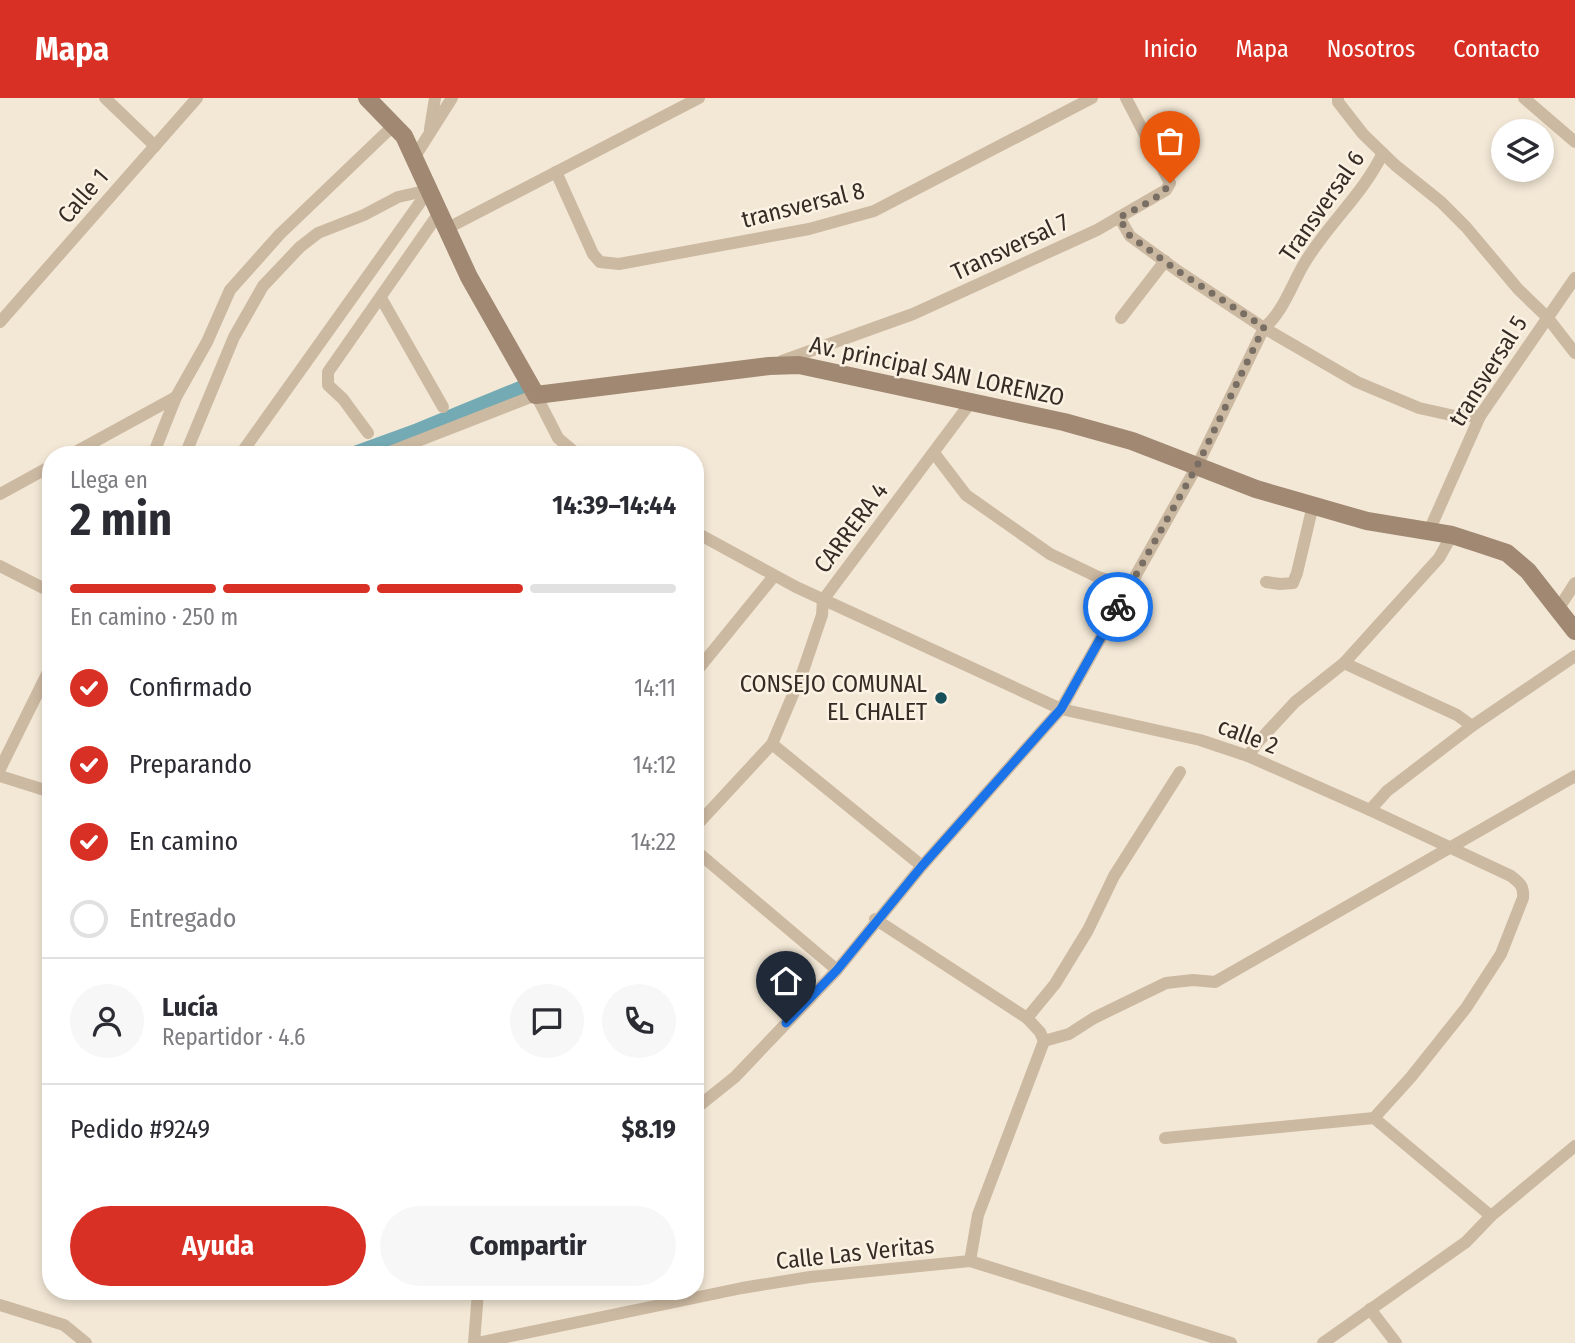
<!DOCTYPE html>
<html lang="es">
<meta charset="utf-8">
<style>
:root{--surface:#fff;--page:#f7f7f7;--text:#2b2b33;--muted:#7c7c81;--line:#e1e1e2;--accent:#d93025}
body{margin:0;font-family:"Fira Sans Condensed",sans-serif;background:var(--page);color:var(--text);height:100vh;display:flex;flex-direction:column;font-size:26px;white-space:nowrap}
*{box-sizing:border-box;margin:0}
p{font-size:23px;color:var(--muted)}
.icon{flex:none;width:38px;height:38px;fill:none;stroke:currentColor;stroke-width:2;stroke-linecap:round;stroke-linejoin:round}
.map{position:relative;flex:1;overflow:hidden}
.details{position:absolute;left:42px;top:348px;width:662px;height:854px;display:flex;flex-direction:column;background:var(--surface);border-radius:28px;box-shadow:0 4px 10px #0003}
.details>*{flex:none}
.controls{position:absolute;left:1491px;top:21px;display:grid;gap:14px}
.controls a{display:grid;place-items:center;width:63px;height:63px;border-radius:50%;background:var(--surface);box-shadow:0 4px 10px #0003;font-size:35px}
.pin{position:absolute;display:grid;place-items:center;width:60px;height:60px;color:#fff;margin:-72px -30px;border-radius:50% 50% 50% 0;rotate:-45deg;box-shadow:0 0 7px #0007}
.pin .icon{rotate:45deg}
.courier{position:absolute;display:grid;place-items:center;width:70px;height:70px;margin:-35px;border:5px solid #1a73e8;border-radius:50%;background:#fff;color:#222;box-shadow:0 2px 9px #0007}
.overview em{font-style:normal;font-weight:700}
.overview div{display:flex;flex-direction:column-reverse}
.overview{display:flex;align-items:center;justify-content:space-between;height:119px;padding:0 28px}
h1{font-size:46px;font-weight:700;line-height:52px}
.bar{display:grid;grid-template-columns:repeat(4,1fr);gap:10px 7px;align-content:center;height:84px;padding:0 28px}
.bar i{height:9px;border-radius:5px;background:var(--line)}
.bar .active{background:var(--accent)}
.bar p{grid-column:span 4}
.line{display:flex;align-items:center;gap:18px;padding:0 28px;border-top:2px solid var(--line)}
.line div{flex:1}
.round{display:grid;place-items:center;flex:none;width:74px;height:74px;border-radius:37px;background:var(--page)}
ol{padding:0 28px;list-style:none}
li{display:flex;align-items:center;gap:21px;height:77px}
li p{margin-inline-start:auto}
li .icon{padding:7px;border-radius:50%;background:var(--accent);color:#fff;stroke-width:4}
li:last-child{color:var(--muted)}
li i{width:38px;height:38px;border:4px solid var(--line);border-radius:50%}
.cta{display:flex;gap:14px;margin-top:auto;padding:14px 28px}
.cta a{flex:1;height:80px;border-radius:42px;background:var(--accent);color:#fff;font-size:28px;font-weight:700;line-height:80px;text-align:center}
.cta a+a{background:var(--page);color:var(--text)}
header{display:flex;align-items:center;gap:42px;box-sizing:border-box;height:98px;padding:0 35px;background:var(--accent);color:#fff}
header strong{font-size:33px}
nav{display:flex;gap:38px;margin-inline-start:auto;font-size:24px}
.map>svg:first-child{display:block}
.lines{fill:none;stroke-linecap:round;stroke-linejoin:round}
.canal{stroke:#73aab3;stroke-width:16}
.minor{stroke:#ccb9a2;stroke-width:12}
.secondary{stroke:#a08873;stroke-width:18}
.done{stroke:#786e63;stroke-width:7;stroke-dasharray:0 12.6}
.route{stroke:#1a73e8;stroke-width:9}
.poi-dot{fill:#17505b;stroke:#fbf2e3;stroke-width:2.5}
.labels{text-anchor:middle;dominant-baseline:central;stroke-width:5;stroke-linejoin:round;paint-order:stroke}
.street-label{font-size:24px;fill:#362c25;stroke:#fbf2e3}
.poi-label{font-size:24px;fill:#362c25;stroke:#fbf2e3;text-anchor:end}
</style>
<header>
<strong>Mapa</strong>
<nav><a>Inicio</a><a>Mapa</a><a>Nosotros</a><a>Contacto</a></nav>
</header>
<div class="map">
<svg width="1575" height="1245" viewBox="0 0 1575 1245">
<rect width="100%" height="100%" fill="#f3e8d6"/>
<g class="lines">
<path class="canal" d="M 352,357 L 418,333 L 530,287"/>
<g class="minor">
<path d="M 105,0 L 155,48"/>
<path d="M 1338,0 L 1338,4 L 1363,36 L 1395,67 L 1441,104 L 1466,129 L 1518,191 L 1547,219 L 1575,255"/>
<path d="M 1524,0 L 1575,44"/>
<path d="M 430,31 L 435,0"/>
<path d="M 414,60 L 452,0"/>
<path d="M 556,74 L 593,156 L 600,164 L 619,166 L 809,131 L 874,113 L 1092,0"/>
<path d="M 1119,119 L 1130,138 L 1178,173 L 1264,230 L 1357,284 L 1419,310 L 1455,318 L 1480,318"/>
<path d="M 446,131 L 699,0"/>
<path d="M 381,200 L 443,309"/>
<path d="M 1121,220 L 1165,163"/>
<path d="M 0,224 L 197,0"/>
<path d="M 782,263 L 913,216 L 1097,132 L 1166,92 L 1170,85 L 1126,0"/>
<path d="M 368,335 L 343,301 L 328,287 L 328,274 L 439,115"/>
<path d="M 934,355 L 966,397 L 1050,456 L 1098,479 L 1129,488"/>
<path d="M 70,357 L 176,299"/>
<path d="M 153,357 L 176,299 L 207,244 L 230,192 L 280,136 L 394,27"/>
<path d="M 185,357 L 234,239 L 263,188 L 300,149 L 318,135 L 364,117 L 398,99 L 429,92"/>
<path d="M 240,357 L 429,92"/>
<path d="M 382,357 L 536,297 L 558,340 L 578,357"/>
<path d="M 0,396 L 51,368"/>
<path d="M 1429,433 L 1480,318 L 1575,180"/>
<path d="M 695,434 L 796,489 L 1061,611 L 1200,642 L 1248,658 L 1370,712 L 1511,778 C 1520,785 1524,788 1523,800 L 1501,856 L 1466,910 L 1411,979 L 1374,1020"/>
<path d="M 0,468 L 51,494"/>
<path d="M 1266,484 L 1280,486 L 1293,485 L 1297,475 L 1313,407"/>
<path d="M 1559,510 L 1575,485"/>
<path d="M 1344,565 L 1457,617 L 1472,628"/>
<path d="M 695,575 L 774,478"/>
<path d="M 772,646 L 922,768"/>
<path d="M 1248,658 L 1258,644 L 1295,604 L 1344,565 L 1439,460 L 1452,437"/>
<path d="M 0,671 L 51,568"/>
<path d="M 0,678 L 51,694"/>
<path d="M 1370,712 L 1387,693 L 1472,628 L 1575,558"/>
<path d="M 695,729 L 772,646 L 803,573 L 822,517 L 823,502 L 971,304"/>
<path d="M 695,752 L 837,872"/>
<path d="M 875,821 L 1027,920 L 1040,934 L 1044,943 L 978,1117 L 970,1163"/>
<path d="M 1027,920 L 1055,886 L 1088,832 L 1114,778 L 1180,674"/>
<path d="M 1044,943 L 1069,936 L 1094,920 L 1166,885 L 1193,882 L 1215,884 L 1575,678"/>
<path d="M 695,1011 L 735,979 L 837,872 L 922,768 L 1061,611 L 1197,368 L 1264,230 C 1285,212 1292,184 1307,161 C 1331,123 1362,97 1383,55"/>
<path d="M 1165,1040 L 1374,1020 L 1491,1118"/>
<path d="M 0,1207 L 64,1227 L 86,1245"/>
<path d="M 1370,1211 L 1396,1245"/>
<path d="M 474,1245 L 478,1194"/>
<path d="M 477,1245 L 742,1190 L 810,1179 L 970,1163 L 1231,1245"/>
<path d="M 1323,1245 L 1466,1144 L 1491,1118 L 1575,1048"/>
</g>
<path class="secondary" d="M 367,0 L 404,38 L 469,179 L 536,297 L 769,268 L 799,267 L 1064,324 L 1132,343 L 1256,391 L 1367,423 L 1452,437 L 1480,446 L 1507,455 L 1528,473 L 1575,533"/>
</g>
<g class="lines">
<path class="done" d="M 1118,509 L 1197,368 L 1264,229 L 1178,173 L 1130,138 L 1119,120 C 1135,110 1160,102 1170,85"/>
<path class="route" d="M 786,925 L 837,872 L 922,768 L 1061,611 L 1118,509"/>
</g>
<circle class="poi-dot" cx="941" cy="600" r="7"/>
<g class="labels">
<g class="street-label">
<text transform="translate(83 98) rotate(-49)">Calle 1</text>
<text transform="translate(803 107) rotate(-14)">transversal 8</text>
<text transform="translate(1322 108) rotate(-55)">Transversal 6</text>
<text transform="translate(1010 149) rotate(-25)">Transversal 7</text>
<text transform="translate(937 273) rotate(12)">Av. principal SAN LORENZO</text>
<text transform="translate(1488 273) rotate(-58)">transversal 5</text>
<text transform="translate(851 430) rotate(-53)">CARRERA 4</text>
<text transform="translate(1248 638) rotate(21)">calle 2</text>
<text transform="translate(855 1155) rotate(-6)">Calle Las Veritas</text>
</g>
<g class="poi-label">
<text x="927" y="586">CONSEJO COMUNAL<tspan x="927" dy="28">EL CHALET</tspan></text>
</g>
</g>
</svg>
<div class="controls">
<a><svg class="icon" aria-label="layers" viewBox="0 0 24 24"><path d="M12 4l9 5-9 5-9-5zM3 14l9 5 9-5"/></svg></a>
</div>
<div class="pin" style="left:1170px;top:85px;background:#ea580c"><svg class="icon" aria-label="bag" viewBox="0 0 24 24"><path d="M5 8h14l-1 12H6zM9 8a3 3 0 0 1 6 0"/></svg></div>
<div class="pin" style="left:786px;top:925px;background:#1f2937"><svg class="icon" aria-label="home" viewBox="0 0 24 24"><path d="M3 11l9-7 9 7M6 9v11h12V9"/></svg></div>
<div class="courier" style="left:1118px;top:509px"><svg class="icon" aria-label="bike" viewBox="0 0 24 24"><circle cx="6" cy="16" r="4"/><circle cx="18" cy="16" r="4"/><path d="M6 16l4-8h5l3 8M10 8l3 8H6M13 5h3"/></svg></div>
<section class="details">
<div class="overview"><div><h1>2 min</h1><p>Llega en</p></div><em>14:39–14:44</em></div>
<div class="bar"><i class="active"></i><i class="active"></i><i class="active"></i><i></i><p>En camino · 250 m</p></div>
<ol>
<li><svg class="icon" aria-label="check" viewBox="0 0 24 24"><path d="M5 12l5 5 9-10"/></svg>Confirmado<p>14:11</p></li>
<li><svg class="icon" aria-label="check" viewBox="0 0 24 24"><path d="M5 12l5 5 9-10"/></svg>Preparando<p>14:12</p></li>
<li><svg class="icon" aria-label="check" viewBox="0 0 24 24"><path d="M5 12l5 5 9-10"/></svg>En camino<p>14:22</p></li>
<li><i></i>Entregado</li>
</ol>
<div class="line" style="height:126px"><a class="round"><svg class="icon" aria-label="person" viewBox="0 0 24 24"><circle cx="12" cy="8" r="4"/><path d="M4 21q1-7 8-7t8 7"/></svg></a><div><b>Lucía</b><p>Repartidor · 4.6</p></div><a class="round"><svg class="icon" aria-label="chat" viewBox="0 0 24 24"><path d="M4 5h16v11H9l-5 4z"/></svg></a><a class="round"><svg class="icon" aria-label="phone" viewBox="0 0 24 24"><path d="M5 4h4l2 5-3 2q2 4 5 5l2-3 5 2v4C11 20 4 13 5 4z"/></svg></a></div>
<div class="line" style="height:91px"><div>Pedido #9249</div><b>$8.19</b></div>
<div class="cta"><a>Ayuda</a><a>Compartir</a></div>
</section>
</div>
